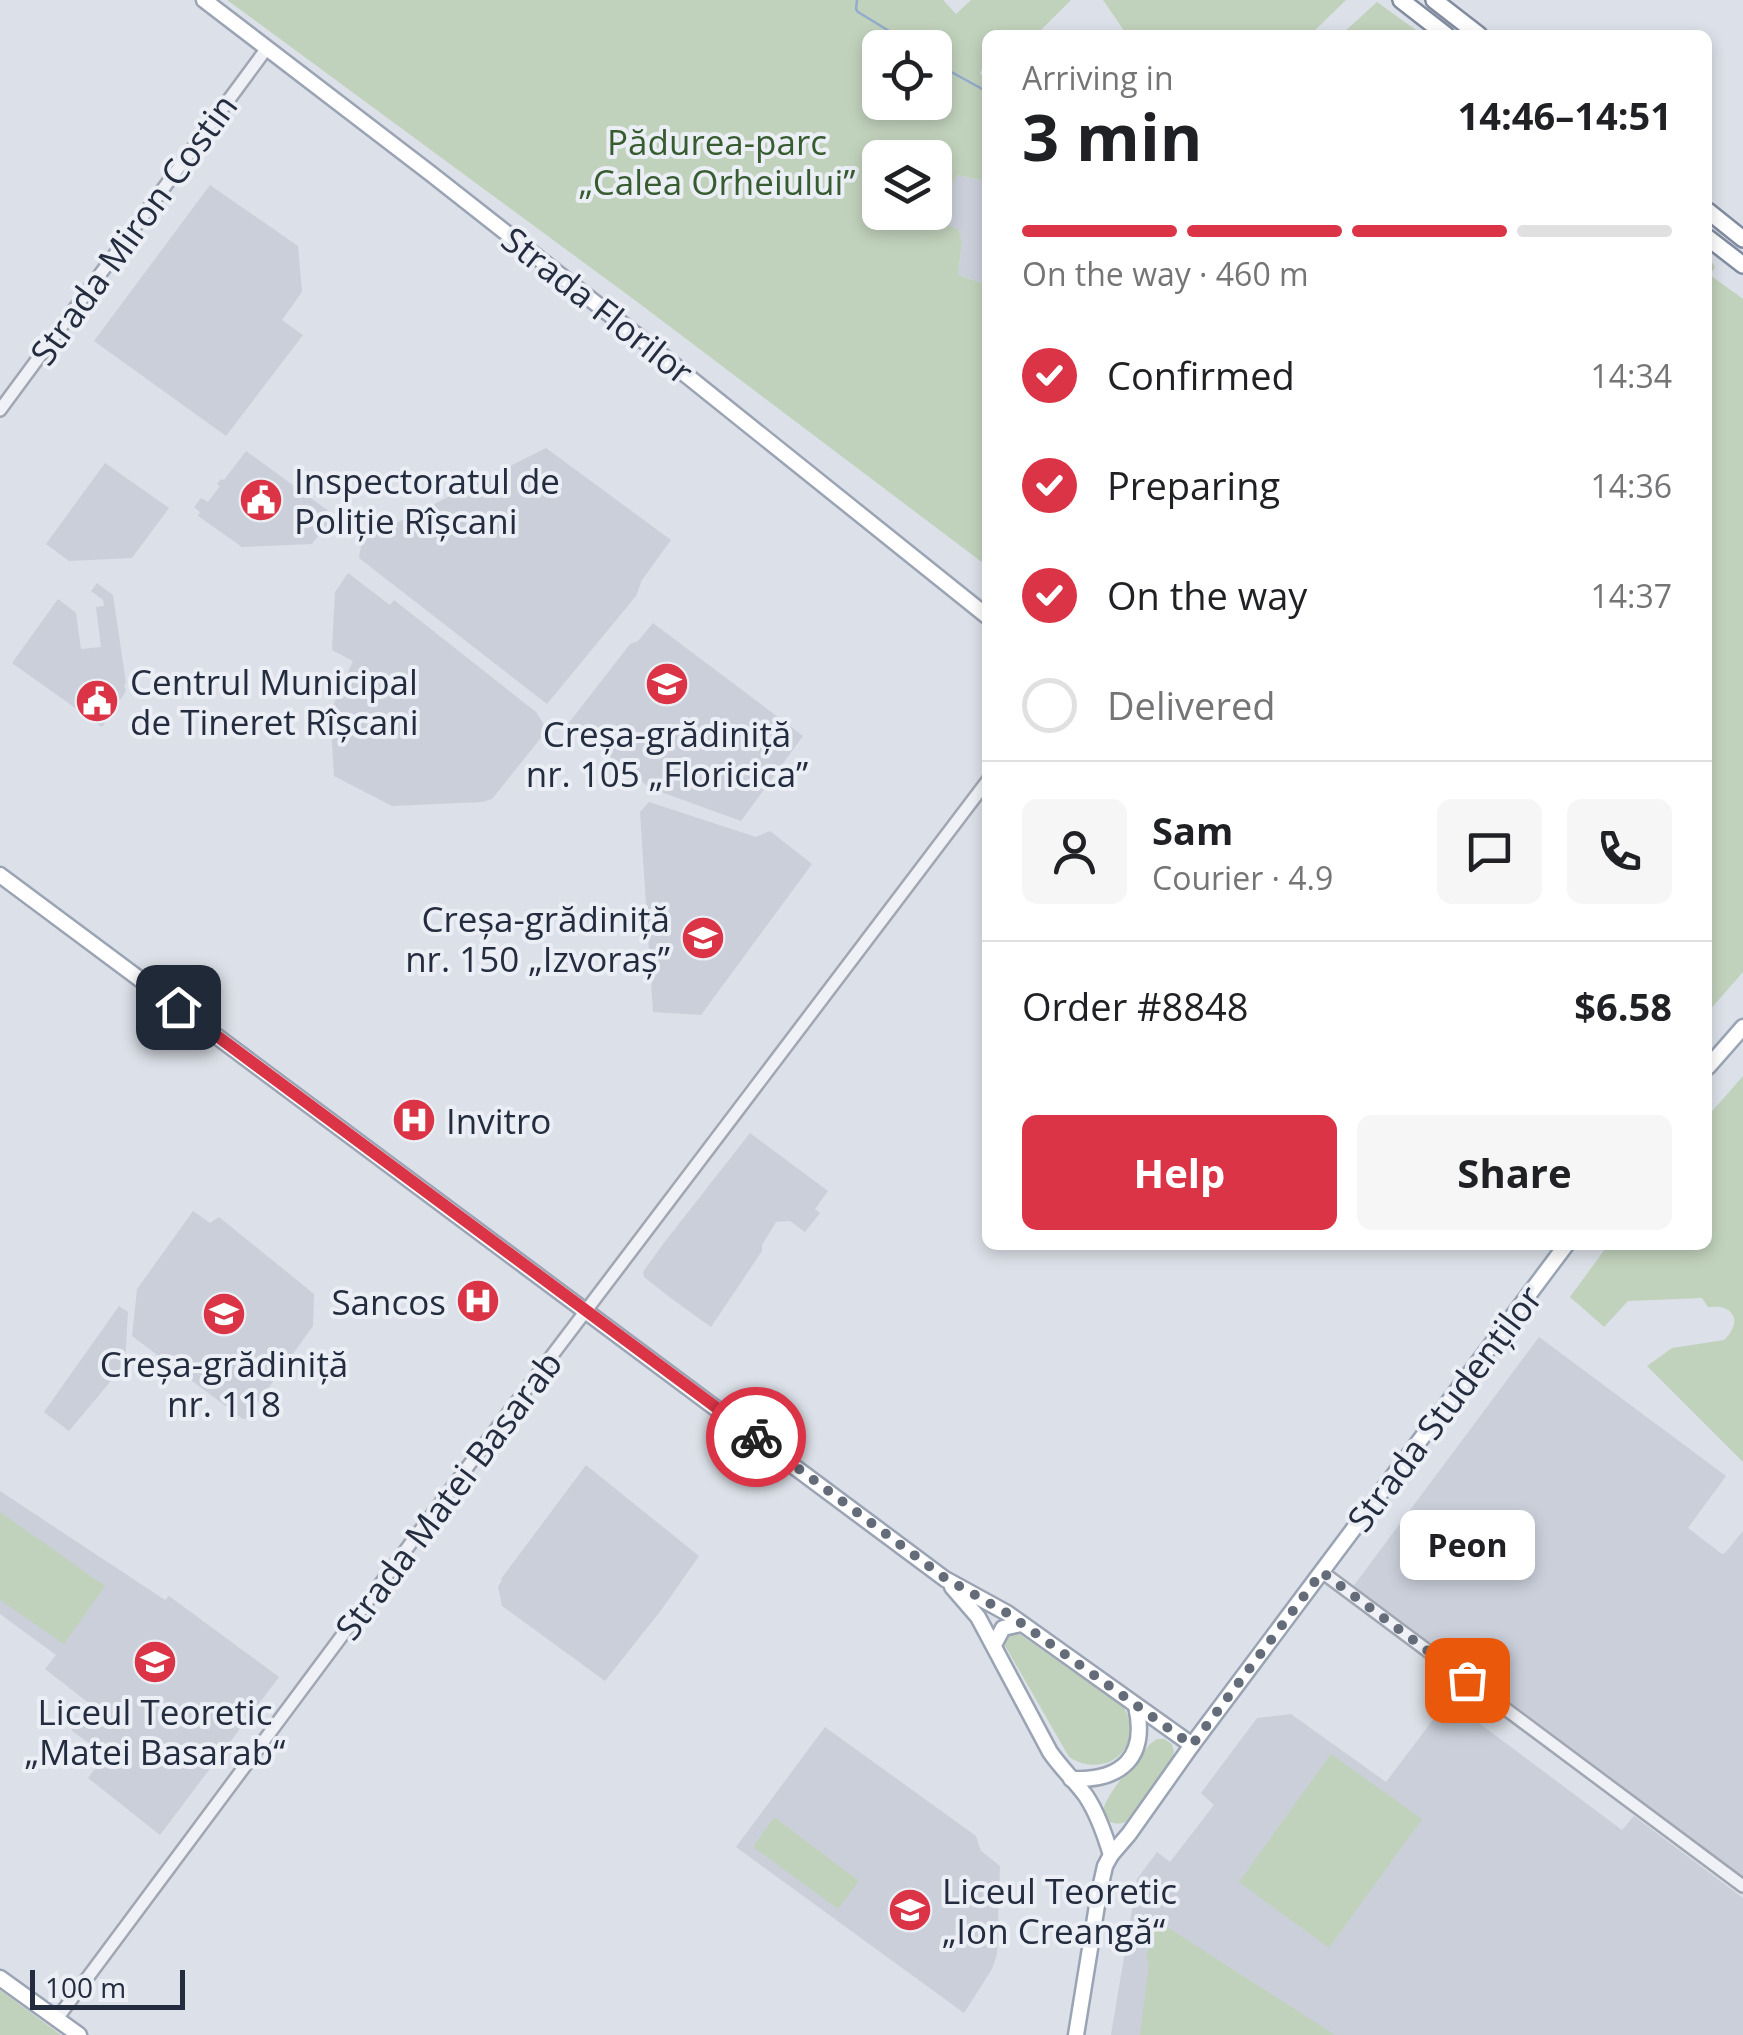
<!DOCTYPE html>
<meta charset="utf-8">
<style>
:root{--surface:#fff;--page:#f6f6f6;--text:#202124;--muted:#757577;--line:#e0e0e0;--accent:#da3446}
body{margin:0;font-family:"Open Sans",sans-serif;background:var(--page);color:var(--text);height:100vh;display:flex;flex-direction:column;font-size:38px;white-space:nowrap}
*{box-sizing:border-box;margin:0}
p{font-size:32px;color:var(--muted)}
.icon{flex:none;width:55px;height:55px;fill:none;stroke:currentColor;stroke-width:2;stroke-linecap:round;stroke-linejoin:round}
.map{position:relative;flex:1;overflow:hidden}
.sheet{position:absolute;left:982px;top:30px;width:730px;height:1220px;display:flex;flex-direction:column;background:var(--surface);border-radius:15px;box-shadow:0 5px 15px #0003}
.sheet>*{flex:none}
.fabs{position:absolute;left:862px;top:30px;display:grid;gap:20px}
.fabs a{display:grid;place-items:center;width:90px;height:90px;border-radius:15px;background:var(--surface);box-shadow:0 5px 15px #0003;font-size:50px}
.scale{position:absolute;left:30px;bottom:25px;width:155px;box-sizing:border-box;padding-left:10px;border:5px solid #242d3f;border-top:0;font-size:28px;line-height:35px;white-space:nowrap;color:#242d3f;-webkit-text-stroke:8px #ebeff5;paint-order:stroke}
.pin{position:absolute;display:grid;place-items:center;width:85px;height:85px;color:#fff;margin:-42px;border-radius:20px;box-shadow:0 5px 15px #0006}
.courier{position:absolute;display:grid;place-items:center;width:100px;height:100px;margin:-50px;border:8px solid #da3446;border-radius:50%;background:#fff;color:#222;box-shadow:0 2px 12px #0007}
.bubble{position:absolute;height:70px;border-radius:15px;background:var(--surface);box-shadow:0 5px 15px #0003;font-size:32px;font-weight:700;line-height:70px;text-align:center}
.overview em{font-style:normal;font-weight:700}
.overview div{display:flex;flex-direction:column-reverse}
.overview{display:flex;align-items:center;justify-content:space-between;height:170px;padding:0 40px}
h1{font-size:65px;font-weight:700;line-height:75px}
.bar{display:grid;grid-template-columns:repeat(4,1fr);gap:15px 10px;align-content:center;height:120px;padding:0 40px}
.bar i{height:12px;border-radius:8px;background:var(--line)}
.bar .selected{background:var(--accent)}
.bar p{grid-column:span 4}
.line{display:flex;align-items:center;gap:25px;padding:0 40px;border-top:2px solid var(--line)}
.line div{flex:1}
.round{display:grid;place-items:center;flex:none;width:105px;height:105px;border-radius:15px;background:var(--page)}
ol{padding:0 40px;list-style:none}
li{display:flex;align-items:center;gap:30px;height:110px}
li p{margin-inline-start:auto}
li .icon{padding:10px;border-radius:50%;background:var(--accent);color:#fff;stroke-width:4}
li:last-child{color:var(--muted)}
li i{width:55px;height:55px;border:5px solid var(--line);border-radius:50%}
.primary-button{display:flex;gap:20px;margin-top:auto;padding:20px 40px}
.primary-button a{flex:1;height:115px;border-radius:15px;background:var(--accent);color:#fff;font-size:40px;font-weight:700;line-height:115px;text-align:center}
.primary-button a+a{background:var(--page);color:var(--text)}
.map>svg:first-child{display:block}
.built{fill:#cacfda}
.green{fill:#c1d2bc;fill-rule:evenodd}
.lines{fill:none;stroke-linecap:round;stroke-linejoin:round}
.stream{stroke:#93accc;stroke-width:2.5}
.minor-casing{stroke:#a1a7b2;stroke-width:16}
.major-casing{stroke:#9aa4b4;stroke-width:19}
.highway-casing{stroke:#828ca0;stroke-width:20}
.minor{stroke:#eff1f6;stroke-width:11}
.major{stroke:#fff;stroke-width:14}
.highway{stroke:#fff;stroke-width:15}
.done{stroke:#646c7a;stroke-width:10;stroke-dasharray:0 18}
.route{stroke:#da3446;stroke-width:12}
.labels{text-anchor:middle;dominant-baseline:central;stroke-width:8;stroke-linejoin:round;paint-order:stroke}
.park-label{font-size:35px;fill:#375c30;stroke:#ebeff5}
.street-label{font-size:35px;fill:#242d3f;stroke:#ebeff5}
.poi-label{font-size:35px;fill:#242d3f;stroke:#ebeff5;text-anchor:start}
</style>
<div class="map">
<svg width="1743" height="2035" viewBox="0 0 1743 2035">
<rect width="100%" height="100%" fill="#dce0e8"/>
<g class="built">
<path d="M 987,170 L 987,285 L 958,275 L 962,243 L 932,219 L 940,179 L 957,175 L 979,180 Z"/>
<path d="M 210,185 L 298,246 L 302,292 L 282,320 L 303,335 L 226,436 L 94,341 Z"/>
<path d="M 546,448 L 671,540 L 642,580 L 636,596 L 547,704 L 359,558 L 362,540 Z"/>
<path d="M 246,451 L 334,515 L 312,544 L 242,547 L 198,516 L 200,512 L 194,507 L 201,498 L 208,502 L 220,486 L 217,484 L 221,479 L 224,480 Z"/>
<path d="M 105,463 L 169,508 L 132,558 L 69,561 L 46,544 Z"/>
<path d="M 348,573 L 390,605 L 394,600 L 536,712 L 546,728 L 544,734 L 492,799 L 482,802 L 392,806 L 334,776 L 330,712 L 353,661 L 332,650 L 335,592 Z"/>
<path d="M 97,583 L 113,595 L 126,683 L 124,686 L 126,691 L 102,727 L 12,663 L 58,599 L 76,613 L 81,649 L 101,647 L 96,607 L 104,606 L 103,600 L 91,591 Z"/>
<path d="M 653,623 L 803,736 L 741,821 L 650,788 L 568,724 L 630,644 L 638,641 Z"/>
<path d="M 649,802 L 756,837 L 770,831 L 812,864 L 701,1015 L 653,1012 L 640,812 Z"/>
<path d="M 750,1133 L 828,1191 L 815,1209 L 820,1213 L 805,1232 L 790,1221 L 776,1222 L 762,1245 L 762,1251 L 711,1327 L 672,1299 L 644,1277 L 643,1272 L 663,1244 Z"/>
<path d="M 193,1211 L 210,1223 L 219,1217 L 314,1294 L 313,1326 L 246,1419 L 243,1419 L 132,1336 L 137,1289 Z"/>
<path d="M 119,1306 L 128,1312 L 125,1364 L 69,1431 L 44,1412 Z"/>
<path d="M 1539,1337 L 1726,1476 L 1688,1528 L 1722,1554 L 1725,1553 L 1743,1531 L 1743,1880 L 1352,1588 Z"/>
<path d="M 586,1465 L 699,1556 L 662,1609 L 605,1681 L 502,1606 L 498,1587 L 502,1580 L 501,1579 Z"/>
<path d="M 0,1491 L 165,1600 L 169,1596 L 279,1677 L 160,1835 L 88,1778 L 105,1755 L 71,1730 L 90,1704 L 45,1669 L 56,1655 L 0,1614 Z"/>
<path d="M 1448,1700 L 1622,1830 L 1634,1816 L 1743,1898 L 1743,2035 L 1111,2035 L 1137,1879 L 1157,1852 L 1170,1862 L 1214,1805 L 1201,1793 L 1257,1718 L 1291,1714 L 1386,1782 Z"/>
<path d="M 825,1727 L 976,1836 L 981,1851 L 1000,1866 L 997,1954 L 992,1969 L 964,2013 L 736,1847 Z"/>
</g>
<g class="green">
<path d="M 227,0 L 943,0 L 956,14 L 971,0 L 1071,0 L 1036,35 L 988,35 L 987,61 L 980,73 L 987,82 L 987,170 L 980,180 L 957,175 L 954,183 L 940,179 L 935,203 L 935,158 L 880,158 L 880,212 L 933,213 L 932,219 L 958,229 L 962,242 L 958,275 L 987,285 L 987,566 L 636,301 ZM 880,48 L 935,48 L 935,102 L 880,102 Z"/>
<path d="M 1103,0 L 1346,0 L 1310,35 L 1127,35 Z"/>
<path d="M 1377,2 L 1423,35 L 1341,35 Z"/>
<path d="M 1708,256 L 1715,267 L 1710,275 L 1743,299 L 1743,972 L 1708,1012 Z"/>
<path d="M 1743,1076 L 1743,1462 L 1647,1366 L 1672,1348 L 1724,1340 C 1734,1331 1741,1315 1724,1308 C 1719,1306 1713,1307 1708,1307 L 1702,1298 L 1628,1301 L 1604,1327 L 1570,1297 L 1608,1245 L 1708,1245 L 1708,1116 Z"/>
<path d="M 0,1512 L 105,1586 L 64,1644 L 0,1600 Z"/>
<path d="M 1014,1630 L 1123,1706 C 1147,1746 1107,1781 1069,1757 L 1004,1644 L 1005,1634 Z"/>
<path d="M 1157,1739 L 1164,1739 L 1172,1744 L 1174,1752 L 1172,1760 L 1126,1822 C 1112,1827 1097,1819 1106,1802 C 1116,1782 1136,1762 1150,1744 Z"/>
<path d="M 1331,1754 L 1422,1819 L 1329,1948 L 1239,1882 Z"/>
<path d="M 774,1817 L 859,1881 L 838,1909 L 753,1847 Z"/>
<path d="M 1156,1920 L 1335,2035 L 1140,2035 L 1149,1964 L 1146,1958 Z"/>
<path d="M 0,1990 L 61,2035 L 0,2035 Z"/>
</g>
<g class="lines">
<g class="stream">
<path d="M 857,0 L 856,9 L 858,12 L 917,48"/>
<path d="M 935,63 L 984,90 L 988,97"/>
</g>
<g class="minor-casing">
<g id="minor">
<path d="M 0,410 L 267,48"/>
<path d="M 1322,1572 L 1743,1886"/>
<path d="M 56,2020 L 469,1465 L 988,780"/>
</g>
</g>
<g class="major-casing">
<g id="major">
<path d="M 204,0 L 430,173 L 645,342 L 988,617"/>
<path d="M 0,875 L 945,1579 L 1007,1613 L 1192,1745"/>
<path d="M 1708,1067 L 1743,1027"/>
<path d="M 952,1587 L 978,1617 L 1050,1752 C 1061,1768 1075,1781 1086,1796 C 1098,1814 1105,1835 1111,1855"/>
<path d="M 994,1645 L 1003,1628 L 1021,1624"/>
<path d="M 1071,1779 C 1121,1781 1148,1758 1136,1706"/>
<path d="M 0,1978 L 79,2035"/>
<path d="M 1076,2035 L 1099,1893 L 1105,1866 L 1111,1855 L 1129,1834 L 1192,1745 L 1566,1245"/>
</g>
</g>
<g class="highway-casing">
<g id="highway">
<path d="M 1401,0 L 1446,35"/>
<path d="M 1434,0 L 1479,35"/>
<path d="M 1708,211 L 1743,239"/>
<path d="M 1708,238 L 1743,265"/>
</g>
</g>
<use href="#minor" class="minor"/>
<use href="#major" class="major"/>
<use href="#highway" class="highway"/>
</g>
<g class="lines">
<path class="done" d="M 756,1437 L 945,1578 L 1007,1613 L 1192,1745 L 1322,1572 L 1467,1680"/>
<path class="route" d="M 178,1007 L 756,1437"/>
</g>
<defs>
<g id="civic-disc" transform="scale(2.25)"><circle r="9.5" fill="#da3446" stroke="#ebeff5"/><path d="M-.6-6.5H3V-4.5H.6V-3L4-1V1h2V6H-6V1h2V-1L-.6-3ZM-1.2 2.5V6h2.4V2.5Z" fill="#fff"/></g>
<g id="school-disc" transform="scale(2.25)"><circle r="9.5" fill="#da3446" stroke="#ebeff5"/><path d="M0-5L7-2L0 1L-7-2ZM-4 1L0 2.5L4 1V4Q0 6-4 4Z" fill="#fff"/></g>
<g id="hospital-disc" transform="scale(2.25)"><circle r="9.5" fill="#da3446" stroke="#ebeff5"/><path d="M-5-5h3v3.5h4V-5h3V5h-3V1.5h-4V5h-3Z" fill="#fff"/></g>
</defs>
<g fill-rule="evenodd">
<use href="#civic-disc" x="261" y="500"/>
<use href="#school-disc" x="667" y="684"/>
<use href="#civic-disc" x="97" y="701"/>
<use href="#school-disc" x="703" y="938"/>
<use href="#hospital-disc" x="414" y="1120"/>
<use href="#hospital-disc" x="478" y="1301"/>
<use href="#school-disc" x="224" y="1314"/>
<use href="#school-disc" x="155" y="1662"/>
<use href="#school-disc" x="910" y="1910"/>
</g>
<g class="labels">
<g class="park-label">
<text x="717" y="141">Pădurea-parc<tspan x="717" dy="40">„Calea Orheiului”</tspan></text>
</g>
<g class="street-label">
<text transform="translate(133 229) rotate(-54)">Strada Miron Costin</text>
<text transform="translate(598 305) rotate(38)">Strada Florilor</text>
<text transform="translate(1444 1408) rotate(-53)">Strada Studenților</text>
<text transform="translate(448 1495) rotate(-53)">Strada Matei Basarab</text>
</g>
<g class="poi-label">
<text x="294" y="480">Inspectoratul de<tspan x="294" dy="40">Poliție Rîșcani</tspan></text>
<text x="130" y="681">Centrul Municipal<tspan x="130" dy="40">de Tineret Rîșcani</tspan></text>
<text x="667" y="733" text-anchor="middle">Creșa-grădiniță<tspan x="667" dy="40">nr. 105 „Floricica”</tspan></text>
<text x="670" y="918" text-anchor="end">Creșa-grădiniță<tspan x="670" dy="40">nr. 150 „Izvoraș”</tspan></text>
<text x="446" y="1120">Invitro</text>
<text x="446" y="1301" text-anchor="end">Sancos</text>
<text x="224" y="1363" text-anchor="middle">Creșa-grădiniță<tspan x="224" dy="40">nr. 118</tspan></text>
<text x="155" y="1711" text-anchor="middle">Liceul Teoretic<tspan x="155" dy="40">„Matei Basarab“</tspan></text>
<text x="942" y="1890">Liceul Teoretic<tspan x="942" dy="40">„Ion Creangă“</tspan></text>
</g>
</g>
</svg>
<div class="fabs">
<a><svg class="icon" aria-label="locate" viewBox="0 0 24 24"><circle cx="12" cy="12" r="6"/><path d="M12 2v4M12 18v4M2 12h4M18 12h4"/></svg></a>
<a><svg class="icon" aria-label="layers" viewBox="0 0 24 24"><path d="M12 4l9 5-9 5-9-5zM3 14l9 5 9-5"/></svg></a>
</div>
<div class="scale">100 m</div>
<div class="pin" style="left:1467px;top:1680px;background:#ea580c"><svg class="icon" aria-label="bag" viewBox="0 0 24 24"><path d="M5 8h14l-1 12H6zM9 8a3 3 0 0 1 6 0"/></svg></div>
<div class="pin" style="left:178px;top:1007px;background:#1f2937"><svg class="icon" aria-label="home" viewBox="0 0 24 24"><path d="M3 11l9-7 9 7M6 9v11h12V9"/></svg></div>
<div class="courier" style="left:756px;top:1437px"><svg class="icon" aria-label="bike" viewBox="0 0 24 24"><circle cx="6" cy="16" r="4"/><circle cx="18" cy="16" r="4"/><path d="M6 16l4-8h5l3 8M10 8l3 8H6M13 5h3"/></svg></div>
<div class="bubble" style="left:1400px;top:1510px;width:135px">Peon</div>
<section class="sheet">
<div class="overview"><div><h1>3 min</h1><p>Arriving in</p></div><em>14:46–14:51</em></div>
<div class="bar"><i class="selected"></i><i class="selected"></i><i class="selected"></i><i></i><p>On the way · 460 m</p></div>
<ol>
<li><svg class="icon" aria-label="check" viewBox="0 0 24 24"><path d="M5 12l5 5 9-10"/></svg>Confirmed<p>14:34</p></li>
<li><svg class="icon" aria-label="check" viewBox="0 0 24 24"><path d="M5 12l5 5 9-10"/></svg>Preparing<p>14:36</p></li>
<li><svg class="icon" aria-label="check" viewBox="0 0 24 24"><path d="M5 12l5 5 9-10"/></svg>On the way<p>14:37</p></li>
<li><i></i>Delivered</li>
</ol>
<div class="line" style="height:180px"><a class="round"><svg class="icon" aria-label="person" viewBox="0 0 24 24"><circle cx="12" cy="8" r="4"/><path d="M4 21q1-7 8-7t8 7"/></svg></a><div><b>Sam</b><p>Courier · 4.9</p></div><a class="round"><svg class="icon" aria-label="chat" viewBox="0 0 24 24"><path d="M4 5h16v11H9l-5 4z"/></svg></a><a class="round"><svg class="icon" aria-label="phone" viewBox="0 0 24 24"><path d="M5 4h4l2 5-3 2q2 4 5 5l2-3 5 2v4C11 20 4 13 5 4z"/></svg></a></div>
<div class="line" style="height:130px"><div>Order #8848</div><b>$6.58</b></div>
<div class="primary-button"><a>Help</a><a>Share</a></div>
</section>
</div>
